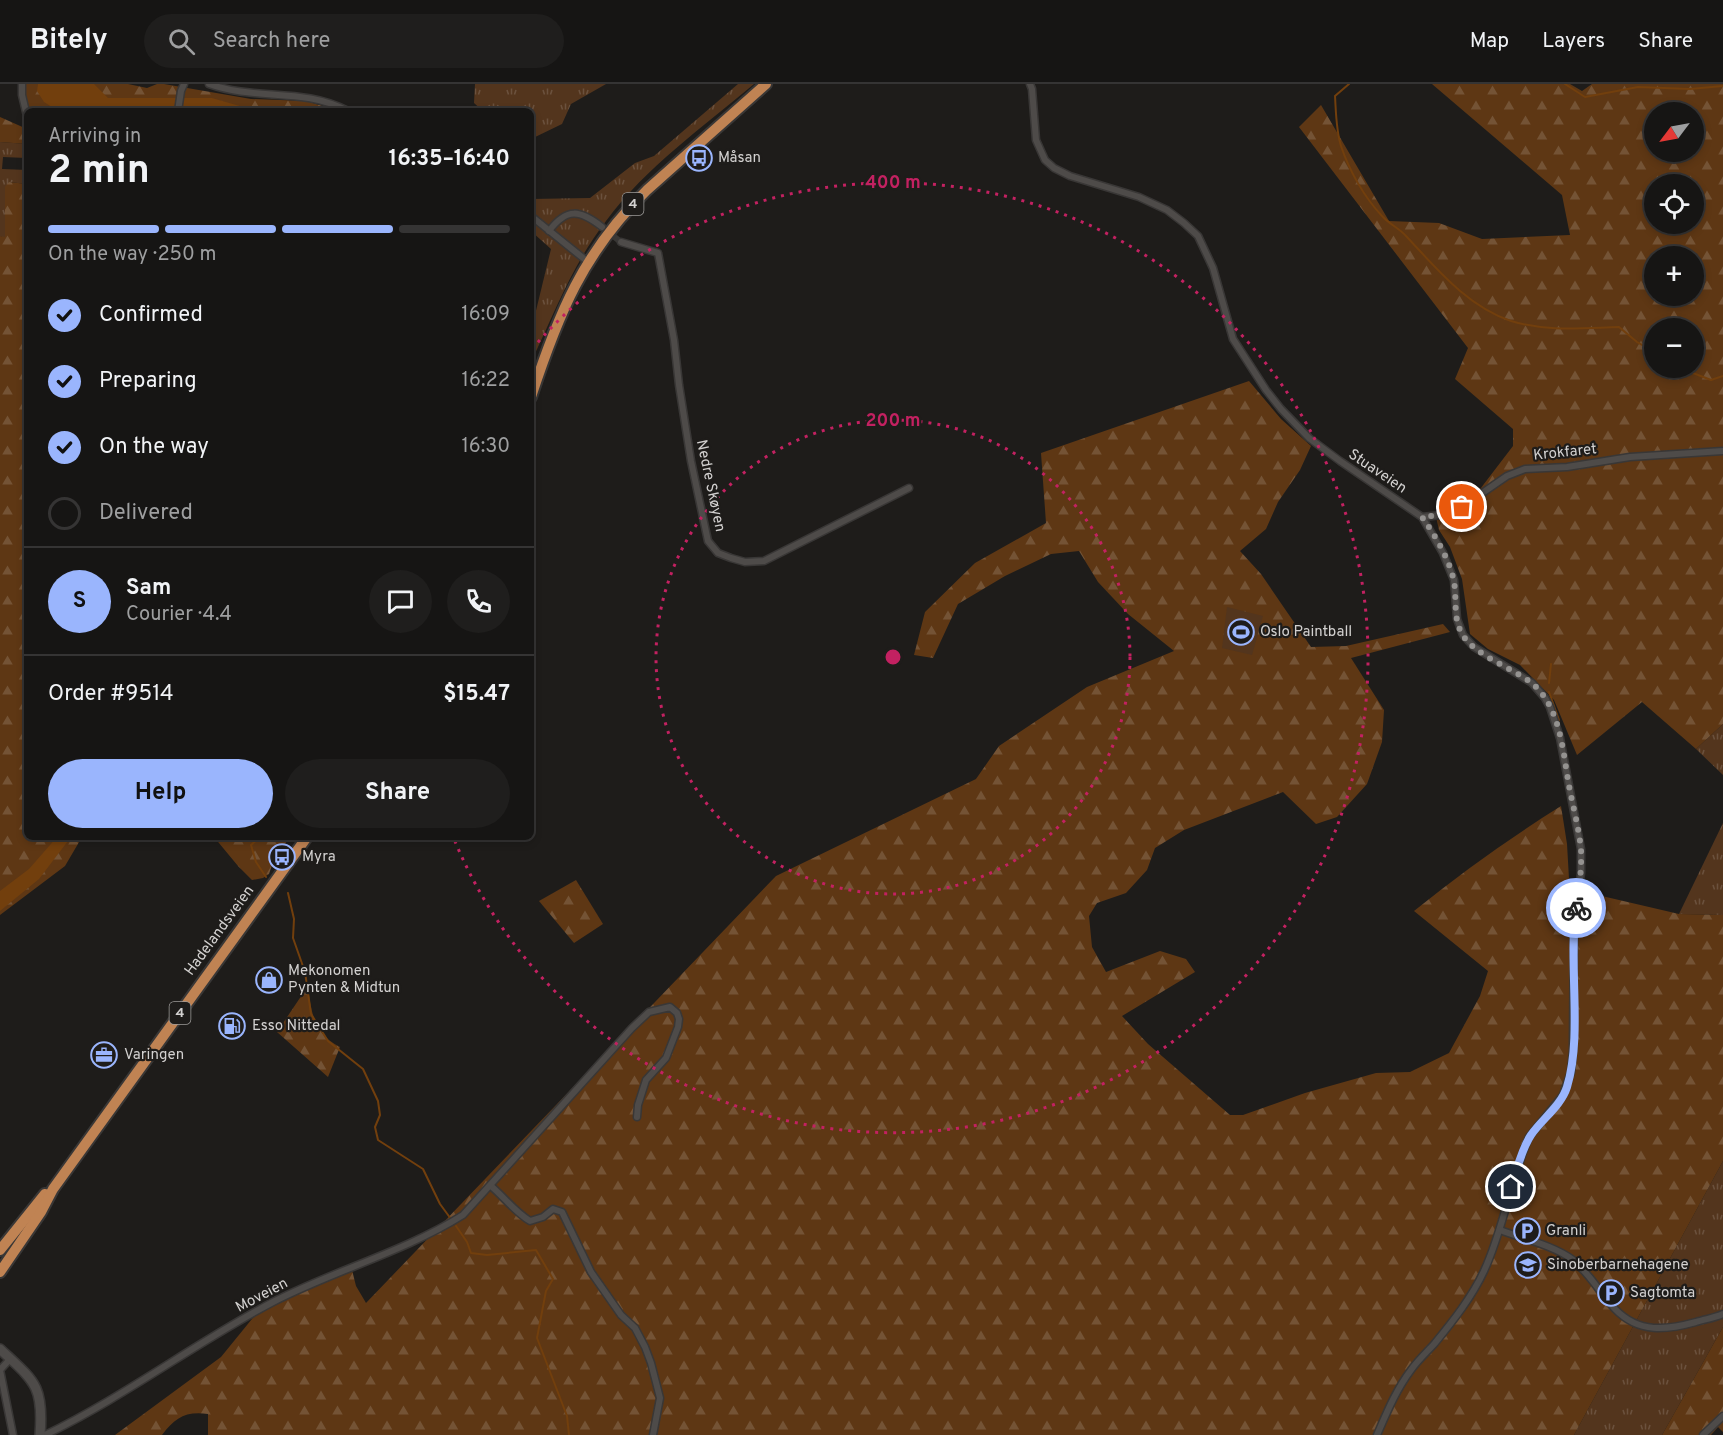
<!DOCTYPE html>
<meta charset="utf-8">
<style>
:root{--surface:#161514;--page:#1f1e1d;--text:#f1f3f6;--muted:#9e9fa0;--line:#353434;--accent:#9ab5fd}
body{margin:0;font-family:Overpass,sans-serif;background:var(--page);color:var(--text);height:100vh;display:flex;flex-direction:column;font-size:22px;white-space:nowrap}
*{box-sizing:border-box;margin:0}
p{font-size:20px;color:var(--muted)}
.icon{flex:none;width:33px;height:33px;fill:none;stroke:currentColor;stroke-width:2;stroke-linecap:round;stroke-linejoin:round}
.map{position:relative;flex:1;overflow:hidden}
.sheet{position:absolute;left:24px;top:24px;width:510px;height:732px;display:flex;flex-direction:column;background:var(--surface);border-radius:9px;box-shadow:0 3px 9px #0003,0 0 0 2px var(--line)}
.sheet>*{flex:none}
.needle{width:39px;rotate:238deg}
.buttons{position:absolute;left:1644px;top:18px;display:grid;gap:12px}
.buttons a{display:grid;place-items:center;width:60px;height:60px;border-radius:50%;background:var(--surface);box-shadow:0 3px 9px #0003,0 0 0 2px var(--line);font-size:30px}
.pin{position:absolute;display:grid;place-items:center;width:51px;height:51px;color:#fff;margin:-26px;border:3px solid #fff;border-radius:50%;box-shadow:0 2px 6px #0007}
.courier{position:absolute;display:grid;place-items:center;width:60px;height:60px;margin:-30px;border:4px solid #9ab5fd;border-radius:50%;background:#fff;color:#222;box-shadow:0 2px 8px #0007}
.summary em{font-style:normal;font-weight:700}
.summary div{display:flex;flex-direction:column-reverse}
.summary{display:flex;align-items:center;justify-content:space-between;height:102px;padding:0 24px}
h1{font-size:39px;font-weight:700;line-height:45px}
.bar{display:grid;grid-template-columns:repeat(4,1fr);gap:9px 6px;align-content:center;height:72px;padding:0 24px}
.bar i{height:8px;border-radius:4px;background:var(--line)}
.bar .current{background:var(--accent)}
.bar p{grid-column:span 4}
.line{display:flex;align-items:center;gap:15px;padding:0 24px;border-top:2px solid var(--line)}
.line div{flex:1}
.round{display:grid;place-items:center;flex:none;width:63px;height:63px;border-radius:32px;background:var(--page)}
ol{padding:0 24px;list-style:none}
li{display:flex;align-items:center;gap:18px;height:66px}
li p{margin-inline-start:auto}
li .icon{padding:6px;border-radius:50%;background:var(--accent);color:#111;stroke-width:4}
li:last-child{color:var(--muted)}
li i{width:33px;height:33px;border:3px solid var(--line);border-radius:50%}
.action{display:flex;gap:12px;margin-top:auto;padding:12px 24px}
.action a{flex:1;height:69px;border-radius:36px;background:var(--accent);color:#111;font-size:24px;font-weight:700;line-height:69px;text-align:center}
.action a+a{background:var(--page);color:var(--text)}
header{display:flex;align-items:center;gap:36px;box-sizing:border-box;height:84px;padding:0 30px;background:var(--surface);border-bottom:2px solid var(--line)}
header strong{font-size:28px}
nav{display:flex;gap:33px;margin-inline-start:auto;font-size:21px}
.search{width:420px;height:54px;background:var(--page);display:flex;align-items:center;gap:15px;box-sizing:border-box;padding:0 21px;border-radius:33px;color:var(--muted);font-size:22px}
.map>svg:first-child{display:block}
.grass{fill:url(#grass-tufts)}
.forest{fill:url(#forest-firs);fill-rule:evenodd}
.green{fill:#53351d}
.water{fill:#723f0d}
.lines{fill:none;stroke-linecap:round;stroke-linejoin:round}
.stream{stroke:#723f0d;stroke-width:2}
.street-tunnel{stroke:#393735;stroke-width:6;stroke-dasharray:6 3;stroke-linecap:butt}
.street-casing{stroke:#393736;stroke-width:9}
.secondary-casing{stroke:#393736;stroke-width:12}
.highway-casing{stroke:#393736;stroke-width:14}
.street{stroke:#4e4b49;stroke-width:6}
.secondary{stroke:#4e4b49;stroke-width:9}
.highway{stroke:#c08353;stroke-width:10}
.done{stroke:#949290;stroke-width:6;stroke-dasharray:0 10.8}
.route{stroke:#9ab5fd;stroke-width:8}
.ring{fill:none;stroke:#c32161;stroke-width:3;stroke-dasharray:3 6}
.labels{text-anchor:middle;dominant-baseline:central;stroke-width:4.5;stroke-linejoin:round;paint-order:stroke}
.shield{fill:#1e1c1a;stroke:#9d9b99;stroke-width:1.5}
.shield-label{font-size:14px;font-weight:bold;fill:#d3d1d0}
.poi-label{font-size:15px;fill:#d3d1d0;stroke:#1e1c1a;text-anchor:start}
.street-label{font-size:15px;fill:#d3d1d0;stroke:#1e1c1a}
.centre{fill:#c32161;stroke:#1e1c1a;stroke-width:3}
.ring-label{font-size:18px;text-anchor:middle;font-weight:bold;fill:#c32161;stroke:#1e1c1a;stroke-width:4.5;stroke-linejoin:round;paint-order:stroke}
</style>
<header>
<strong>Bitely</strong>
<div class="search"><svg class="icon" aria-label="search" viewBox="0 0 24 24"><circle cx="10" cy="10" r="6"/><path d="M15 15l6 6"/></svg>Search here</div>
<nav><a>Map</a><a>Layers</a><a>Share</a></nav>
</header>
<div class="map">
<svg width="1723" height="1351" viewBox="0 0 1723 1351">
<defs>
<pattern id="grass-tufts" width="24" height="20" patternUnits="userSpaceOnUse" patternTransform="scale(1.5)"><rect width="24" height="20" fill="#53351d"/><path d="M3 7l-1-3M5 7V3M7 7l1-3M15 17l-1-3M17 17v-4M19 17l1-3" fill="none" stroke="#6b513d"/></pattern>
<pattern id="forest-firs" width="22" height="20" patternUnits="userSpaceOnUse" patternTransform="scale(1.5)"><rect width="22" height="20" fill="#5e3714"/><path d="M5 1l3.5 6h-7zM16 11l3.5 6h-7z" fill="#745335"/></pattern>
</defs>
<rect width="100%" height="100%" fill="#1e1c1a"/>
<g class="grass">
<path d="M 475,0 L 606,0 L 571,20 L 562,40 L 531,55 L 531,27 L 483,27 L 474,19 Z"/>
<path d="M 738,0 L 754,0 C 703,43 646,83 606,137 C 574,178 555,227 533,274 L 533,239 L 551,165 L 531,147 L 531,115 L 590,114 L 635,79 L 654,72 Z"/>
<path d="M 0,58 L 27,60 L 27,74 L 3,73 L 2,85 L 27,86 L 27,100 L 9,98 L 5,154 L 0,152 Z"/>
<path d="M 1723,640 L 1723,691 L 1696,665 Z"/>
<path d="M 1723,739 L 1723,831 L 1679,830 Z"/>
<path d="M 1723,1077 L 1723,1243 L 1662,1351 L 1574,1351 Z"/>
</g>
<g class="forest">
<path d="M 26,0 L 128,0 L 147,4 L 157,0 L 164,0 L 251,15 L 306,17 L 339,27 L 30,27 L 26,20 Z"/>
<path d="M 1432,0 L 1570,0 L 1582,7 L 1592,0 L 1723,0 L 1723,640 L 1696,665 L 1642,618 L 1577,671 L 1554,616 L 1520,581 L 1488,565 L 1470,550 L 1462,495 L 1450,463 L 1439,446 L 1436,433 L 1474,413 L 1513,362 L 1513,345 L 1455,295 L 1468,264 L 1299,43 L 1321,21 L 1389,137 L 1439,139 L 1482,155 L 1570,151 L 1562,111 ZM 1654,28 L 1694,28 L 1694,68 L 1654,68 ZM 1654,100 L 1694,100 L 1694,140 L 1654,140 ZM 1654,172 L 1694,172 L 1694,212 L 1654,212 ZM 1654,244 L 1694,244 L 1694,284 L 1654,284 Z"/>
<path d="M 0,33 L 27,45 L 27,60 L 0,58 Z"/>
<path d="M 9,98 L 27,100 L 27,753 L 82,753 L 65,782 L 0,831 L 0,152 L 5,153 L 5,103 Z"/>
<path d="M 1249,297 L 1281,335 L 1311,362 L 1300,386 L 1278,418 L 1266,445 L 1240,467 L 1261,490 L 1311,563 L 1346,562 L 1443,540 L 1450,548 L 1351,574 L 1384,626 L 1382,658 L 1367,700 L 1337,733 L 1316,740 L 1283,708 L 1184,746 L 1155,764 L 1147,786 L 1126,809 L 1097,819 L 1089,832 L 1092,863 L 1106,888 L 1160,867 L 1186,875 L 1195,888 L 1122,932 L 1148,960 L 1230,1031 L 1243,1031 L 1305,1009 L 1376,989 L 1410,988 L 1449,969 L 1480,912 L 1488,887 L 1414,827 C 1461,789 1510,754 1561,722 L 1567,760 L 1569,795 L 1589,809 L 1679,830 L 1723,831 L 1723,1077 L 1574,1351 L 208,1351 L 208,1330 C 185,1327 175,1334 162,1351 L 115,1351 L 221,1273 L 260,1225 L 351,1182 L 356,1202 L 366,1219 L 776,792 L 976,695 L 999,662 L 1087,603 L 1174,567 L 1128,530 L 1098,498 L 1079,467 L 1051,470 L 1005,492 L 958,520 L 933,574 L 914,571 L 925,528 L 975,479 L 1046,439 L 1041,369 Z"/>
<path d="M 214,753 L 290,753 L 274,775 L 269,790 L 263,794 L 252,796 L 238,782 Z"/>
<path d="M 576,796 L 603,840 L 574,859 L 539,817 Z"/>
<path d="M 308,902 C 311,929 314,950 340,963 L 328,993 L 277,948 Z"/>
<path d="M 1723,1243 L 1723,1348 L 1718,1343 L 1711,1351 L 1662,1351 Z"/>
</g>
<path class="green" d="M 1227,523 L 1263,532 L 1252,571 L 1222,564 Z"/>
<g class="water">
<path d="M 38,0 L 94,0 L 108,14 L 212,14 L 243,23 L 302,27 L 58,27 L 44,18 L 37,7 Z"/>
<path d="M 57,753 L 71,753 L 39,795 L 0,827 L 0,807 L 29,785 Z"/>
</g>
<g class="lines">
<g class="stream">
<path d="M 1349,0 L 1335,12 C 1336,28 1336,46 1341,62 C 1349,86 1364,113 1382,132 C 1389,140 1399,144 1406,152 C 1437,185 1467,222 1511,237 C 1547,248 1582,244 1619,243 L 1637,258 L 1654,268"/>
<path d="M 1565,0 L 1585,13 L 1638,3 L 1690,5 L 1723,2"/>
<path d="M 1680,284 L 1711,296 L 1723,292"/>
<path d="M 1549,599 L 1551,580"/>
<path d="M 1549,608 L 1559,636"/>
<path d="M 260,753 L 251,761 L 256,778 L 266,793"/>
<path d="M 288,809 L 294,835 L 293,854 L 305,888 L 311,930 L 328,957 L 363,985 L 378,1017 L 380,1031 L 375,1043 L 378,1056 L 423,1085 L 440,1120 L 451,1135"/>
<path d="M 456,1142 L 467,1158 L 471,1169 L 487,1171 L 536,1166 L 553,1195 L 546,1207 L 537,1254 L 567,1332 L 569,1351"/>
</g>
<path class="street-tunnel" d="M 607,147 L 621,158"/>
<g class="street-casing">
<g id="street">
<path d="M 22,0 L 22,11 L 27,32"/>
<path d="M 209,0 C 256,17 303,3 348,27"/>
<path d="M 1030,0 L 1032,5 L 1036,56 L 1045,76 L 1054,84 L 1070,92 L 1139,113 L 1167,126 L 1184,139 L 1198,152 L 1213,184 L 1233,255 L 1266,306 L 1281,325 L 1309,354 L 1340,377 L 1422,433 L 1443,469 L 1454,496 L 1457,535 L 1463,551 L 1474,563 L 1532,599 L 1545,614 L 1550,623 L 1560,654 L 1581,765 L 1581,789 L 1574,842 L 1573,967 L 1571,988 L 1563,1011 L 1529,1053 C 1510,1097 1504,1144 1484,1187 C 1472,1213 1453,1237 1435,1259 C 1427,1268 1418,1276 1411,1286 C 1396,1306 1387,1328 1377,1351"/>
<path d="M 178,27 L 181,7 L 184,0"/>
<path d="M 531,132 L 588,178"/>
<path d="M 549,147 C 567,123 580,126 602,143"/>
<path d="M 621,158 L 658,169 L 674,256 L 679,301 L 691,377 L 708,457 L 718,469 L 731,474 L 745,478 L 764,477 L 909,404"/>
<path d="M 1422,433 L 1442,431 L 1462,423 L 1507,392 L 1525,385 L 1567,383 L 1630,373 L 1723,367"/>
<path d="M 491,1102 C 505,1114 515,1128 530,1137 L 543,1133 L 553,1125 L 562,1128 L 591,1188 L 621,1231 L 635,1244 L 645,1263 L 651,1279 L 660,1314 L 653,1351"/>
<path d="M 1500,1146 C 1523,1155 1553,1161 1573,1176 C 1590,1190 1600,1209 1615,1225 C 1639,1250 1667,1246 1696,1238 C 1705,1235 1715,1234 1723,1230"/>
<path d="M 0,1286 L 13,1351"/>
<path d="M 0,1286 L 11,1274"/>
<path d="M 45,1351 C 124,1313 195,1259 273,1218 C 335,1186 404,1168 463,1131 L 632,944 L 649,928 L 670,923 L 677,929 L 679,935 L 678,943 L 666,974 L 646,996 L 638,1021 L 637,1033"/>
<path d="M 1703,1351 L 1723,1332"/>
</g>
</g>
<g class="secondary-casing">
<path id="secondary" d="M 0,1265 C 34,1297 44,1301 40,1351"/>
</g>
<g class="highway-casing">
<g id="highway">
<path d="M 531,313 C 558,231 583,168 647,106 L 766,0"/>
<path d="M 0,1166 L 45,1110"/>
<path d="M 0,1188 L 41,1128 L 53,1105 L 307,753"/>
</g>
</g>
<use href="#street" class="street"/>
<use href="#secondary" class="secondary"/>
<use href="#highway" class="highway"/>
</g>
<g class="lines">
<path class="done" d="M 1462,423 L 1442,431 L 1422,433 C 1435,451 1450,476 1454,498 C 1457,514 1453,533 1461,548 C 1473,572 1513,583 1534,601 C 1562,626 1563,672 1570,707 C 1574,726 1579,746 1581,765 C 1582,785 1579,804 1576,824"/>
<path class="route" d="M 1511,1103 C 1517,1086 1521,1066 1531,1051 C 1542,1035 1561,1022 1567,1003 C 1583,950 1568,881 1576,824"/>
</g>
<g class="ring">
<circle cx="893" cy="573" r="237"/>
<path d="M532 265A475 475 0 1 1 454 755"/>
</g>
<defs>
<g id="bus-ring" transform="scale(1.35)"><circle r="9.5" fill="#1e1c1a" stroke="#9ab5fd" stroke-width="1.5"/><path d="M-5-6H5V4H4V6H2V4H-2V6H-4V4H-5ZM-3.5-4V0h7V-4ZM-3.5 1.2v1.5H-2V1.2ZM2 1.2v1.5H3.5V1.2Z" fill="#9ab5fd"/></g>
<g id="stadium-ring" transform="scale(1.35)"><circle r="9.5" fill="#1e1c1a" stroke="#9ab5fd" stroke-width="1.5"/><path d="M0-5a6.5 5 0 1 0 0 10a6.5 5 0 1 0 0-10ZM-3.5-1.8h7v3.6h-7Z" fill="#9ab5fd"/></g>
<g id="shop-ring" transform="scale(1.35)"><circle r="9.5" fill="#1e1c1a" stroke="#9ab5fd" stroke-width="1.5"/><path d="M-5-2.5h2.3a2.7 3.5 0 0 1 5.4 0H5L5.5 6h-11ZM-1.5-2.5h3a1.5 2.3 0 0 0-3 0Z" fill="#9ab5fd"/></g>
<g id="fuel-ring" transform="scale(1.35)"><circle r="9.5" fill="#1e1c1a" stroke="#9ab5fd" stroke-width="1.5"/><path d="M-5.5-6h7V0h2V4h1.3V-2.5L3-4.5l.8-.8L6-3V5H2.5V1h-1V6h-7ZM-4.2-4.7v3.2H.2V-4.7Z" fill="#9ab5fd"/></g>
<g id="office-ring" transform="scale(1.35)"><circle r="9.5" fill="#1e1c1a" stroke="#9ab5fd" stroke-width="1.5"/><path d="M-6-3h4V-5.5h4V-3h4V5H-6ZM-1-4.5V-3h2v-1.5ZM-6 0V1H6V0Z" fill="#9ab5fd"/></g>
<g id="parking-ring" transform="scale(1.35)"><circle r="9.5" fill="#1e1c1a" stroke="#9ab5fd" stroke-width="1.5"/><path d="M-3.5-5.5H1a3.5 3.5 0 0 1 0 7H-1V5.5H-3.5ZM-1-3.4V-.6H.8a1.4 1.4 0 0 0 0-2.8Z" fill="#9ab5fd"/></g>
<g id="school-ring" transform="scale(1.35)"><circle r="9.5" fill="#1e1c1a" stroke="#9ab5fd" stroke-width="1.5"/><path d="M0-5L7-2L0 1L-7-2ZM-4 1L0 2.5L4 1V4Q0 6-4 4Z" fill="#9ab5fd"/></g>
</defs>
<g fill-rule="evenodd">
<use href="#bus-ring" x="699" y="74"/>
<use href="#stadium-ring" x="1241" y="548"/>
<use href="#bus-ring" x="282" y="773"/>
<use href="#shop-ring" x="269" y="896"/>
<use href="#fuel-ring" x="232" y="942"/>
<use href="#office-ring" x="104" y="971"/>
<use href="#parking-ring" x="1527" y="1147"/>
<use href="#school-ring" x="1528" y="1181"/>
<use href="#parking-ring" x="1611" y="1209"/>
</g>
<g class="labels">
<g class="shield">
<rect x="622.5" y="109" width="21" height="22" rx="4.5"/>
<rect x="169.5" y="918" width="21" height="22" rx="4.5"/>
</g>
<g class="shield-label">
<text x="633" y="120">4</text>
<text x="180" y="929">4</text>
</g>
<g class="poi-label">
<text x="718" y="74">Måsan</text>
<text x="1260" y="548">Oslo Paintball</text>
<text x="302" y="773">Myra</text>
<text x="288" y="887">Mekonomen<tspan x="288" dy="17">Pynten &amp; Midtun</tspan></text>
<text x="252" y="942">Esso Nittedal</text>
<text x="124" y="971">Varingen</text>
<text x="1546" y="1147">Granli</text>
<text x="1547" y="1181">Sinoberbarnehagene</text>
<text x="1630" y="1209">Sagtomta</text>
</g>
<g class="street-label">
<text transform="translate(1565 369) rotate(-6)">Krokfaret</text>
<text transform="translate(1377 388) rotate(34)">Stuaveien</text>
<text transform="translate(710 402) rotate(78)">Nedre Skøyen</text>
<text transform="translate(220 847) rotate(-54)">Hadelandsveien</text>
<text transform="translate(262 1212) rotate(-28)">Moveien</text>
</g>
</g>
<circle cx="893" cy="573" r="9" class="centre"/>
<g class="ring-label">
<text x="893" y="104">400 m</text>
<text x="893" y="342">200 m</text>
</g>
</svg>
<div class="buttons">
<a><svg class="needle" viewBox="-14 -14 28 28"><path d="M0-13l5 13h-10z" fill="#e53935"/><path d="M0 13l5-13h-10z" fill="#9e9fa0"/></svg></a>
<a><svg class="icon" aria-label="locate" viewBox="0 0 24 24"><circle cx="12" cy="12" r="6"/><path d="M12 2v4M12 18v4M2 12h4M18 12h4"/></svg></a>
<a>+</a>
<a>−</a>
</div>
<div class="pin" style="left:1462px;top:423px;background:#ea580c"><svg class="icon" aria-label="bag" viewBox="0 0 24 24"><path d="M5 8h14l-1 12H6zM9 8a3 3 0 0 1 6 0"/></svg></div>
<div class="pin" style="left:1511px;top:1103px;background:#1f2937"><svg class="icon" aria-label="home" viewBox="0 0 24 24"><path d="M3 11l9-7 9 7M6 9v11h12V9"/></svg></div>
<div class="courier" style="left:1576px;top:824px"><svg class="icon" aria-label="bike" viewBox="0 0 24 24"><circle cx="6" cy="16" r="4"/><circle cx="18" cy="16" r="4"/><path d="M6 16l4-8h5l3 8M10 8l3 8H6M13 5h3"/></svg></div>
<section class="sheet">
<div class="summary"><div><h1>2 min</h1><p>Arriving in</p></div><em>16:35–16:40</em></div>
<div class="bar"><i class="current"></i><i class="current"></i><i class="current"></i><i></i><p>On the way · 250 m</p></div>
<ol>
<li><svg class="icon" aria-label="check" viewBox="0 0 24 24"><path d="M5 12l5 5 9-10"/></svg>Confirmed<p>16:09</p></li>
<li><svg class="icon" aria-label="check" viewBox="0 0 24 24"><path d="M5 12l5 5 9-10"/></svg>Preparing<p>16:22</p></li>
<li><svg class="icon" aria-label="check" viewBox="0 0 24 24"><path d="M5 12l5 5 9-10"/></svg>On the way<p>16:30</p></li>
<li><i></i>Delivered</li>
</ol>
<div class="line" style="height:108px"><b class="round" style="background:var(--accent);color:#111">S</b><div><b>Sam</b><p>Courier · 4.4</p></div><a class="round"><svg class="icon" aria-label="chat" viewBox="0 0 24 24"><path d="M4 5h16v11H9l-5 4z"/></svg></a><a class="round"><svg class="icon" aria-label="phone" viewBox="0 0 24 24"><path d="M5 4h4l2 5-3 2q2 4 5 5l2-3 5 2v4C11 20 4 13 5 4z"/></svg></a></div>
<div class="line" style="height:78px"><div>Order #9514</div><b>$15.47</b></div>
<div class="action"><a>Help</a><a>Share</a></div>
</section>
</div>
